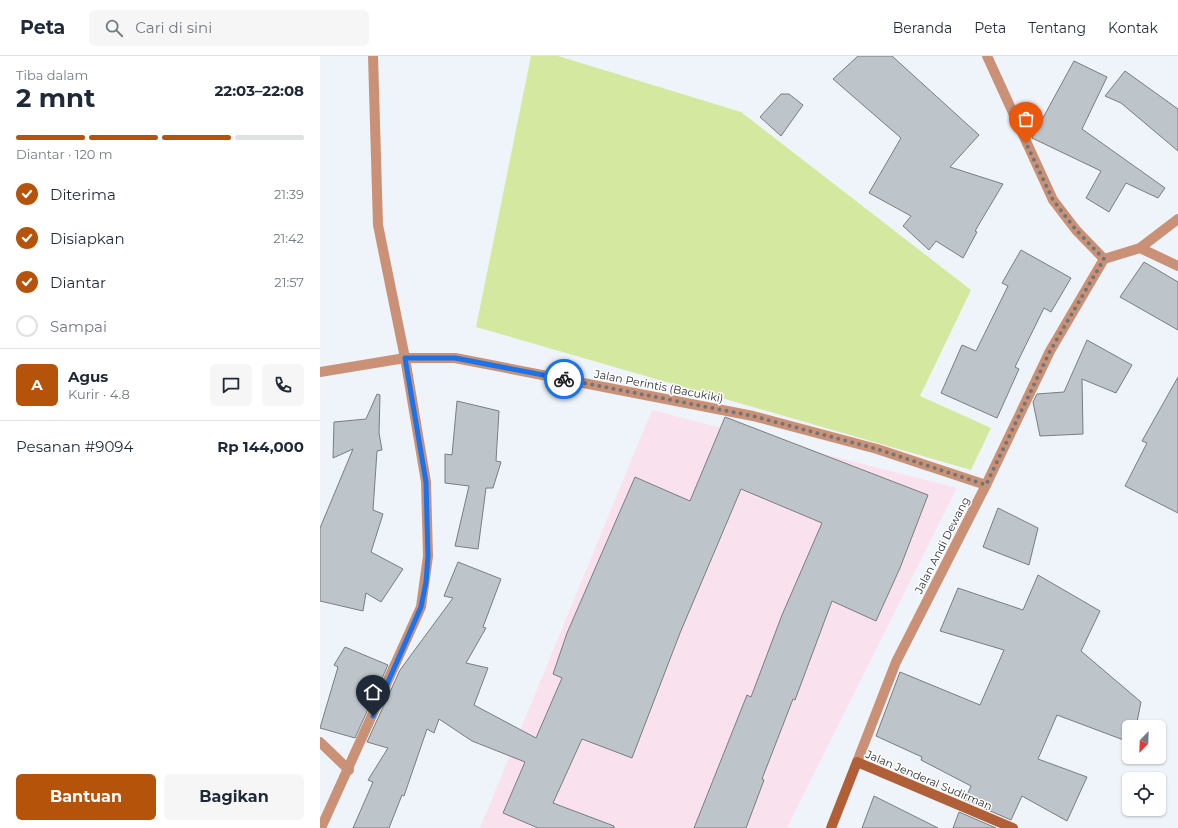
<!DOCTYPE html>
<html lang="id">
<meta charset="utf-8">
<style>
:root{--surface:#fff;--page:#f6f6f7;--text:#1f2937;--muted:#747a83;--line:#e0e1e3;--accent:#b45309}
body{margin:0;font-family:Montserrat,sans-serif;background:var(--page);color:var(--text);height:100vh;display:flex;flex-direction:column;font-size:15px;white-space:nowrap}
*{box-sizing:border-box;margin:0}
p{font-size:13px;color:var(--muted)}
.icon{flex:none;width:22px;height:22px;fill:none;stroke:currentColor;stroke-width:2;stroke-linecap:round;stroke-linejoin:round}
.map{position:relative;flex:1;overflow:hidden}
.drawer{display:flex;flex-direction:column;background:var(--surface);width:320px}
.drawer>*{flex:none}
.needle{width:26px;rotate:203deg}
.buttons{position:absolute;left:802px;top:664px;display:grid;gap:8px}
.buttons a{display:grid;place-items:center;width:44px;height:44px;border-radius:6px;background:var(--surface);box-shadow:0 1px 3px #0004;font-size:20px}
.pin{position:absolute;display:grid;place-items:center;width:34px;height:34px;color:#fff;margin:-41px -17px;border-radius:50% 50% 50% 0;rotate:-45deg;box-shadow:0 0 4px #0007}
.pin .icon{rotate:45deg}
.courier{position:absolute;display:grid;place-items:center;width:40px;height:40px;margin:-20px;border:3px solid #1a73e8;border-radius:50%;background:#fff;color:#222;box-shadow:0 1px 5px #0007}
.summary em{font-style:normal;font-weight:700}
.summary div{display:flex;flex-direction:column-reverse}
.summary{display:flex;align-items:center;justify-content:space-between;height:68px;padding:0 16px}
h1{font-size:26px;font-weight:700;line-height:30px}
.bar{display:grid;grid-template-columns:repeat(4,1fr);gap:6px 4px;align-content:center;height:48px;padding:0 16px}
.bar i{height:5px;border-radius:3px;background:var(--line)}
.bar .selected{background:var(--accent)}
.bar p{grid-column:span 4}
.line{display:flex;align-items:center;gap:10px;padding:0 16px;border-top:1px solid var(--line)}
.line div{flex:1}
.round{display:grid;place-items:center;flex:none;width:42px;height:42px;border-radius:6px;background:var(--page)}
ol{padding:0 16px;list-style:none}
li{display:flex;align-items:center;gap:12px;height:44px}
li p{margin-inline-start:auto}
li .icon{padding:4px;border-radius:50%;background:var(--accent);color:#fff;stroke-width:4}
li:last-child{color:var(--muted)}
li i{width:22px;height:22px;border:2px solid var(--line);border-radius:50%}
.cta{display:flex;gap:8px;margin-top:auto;padding:8px 16px}
.cta a{flex:1;height:46px;border-radius:6px;background:var(--accent);color:#fff;font-size:16px;font-weight:700;line-height:46px;text-align:center}
.cta a+a{background:var(--page);color:var(--text)}
header{display:flex;align-items:center;gap:24px;box-sizing:border-box;height:56px;padding:0 20px;background:var(--surface);border-bottom:1px solid var(--line)}
header strong{font-size:19px}
nav{display:flex;gap:22px;margin-inline-start:auto;font-size:14px}
.search{width:280px;height:36px;background:var(--page);display:flex;align-items:center;gap:10px;box-sizing:border-box;padding:0 14px;border-radius:6px;color:var(--muted);font-size:15px}
main{display:flex;flex:1;min-height:0}
.map>svg:first-child{display:block}
.education{fill:#f9e2ee}
.green{fill:#d4e99f}
.building{fill:#bec5ca;stroke:#787d82}
.lines{fill:none;stroke-linecap:round;stroke-linejoin:round}
.minor{stroke:#ca9177;stroke-width:10}
.secondary{stroke:#b15f37;stroke-width:10}
.done{stroke:#717578;stroke-width:4;stroke-dasharray:0 7.2}
.route{stroke:#1a73e8;stroke-width:5}
.labels{text-anchor:middle;dominant-baseline:central;stroke-width:3;stroke-linejoin:round;paint-order:stroke}
.street-label{font-size:11px;fill:#2d3032;stroke:#fff}
</style>
<header>
<strong>Peta</strong>
<div class="search"><svg class="icon" aria-label="search" viewBox="0 0 24 24"><circle cx="10" cy="10" r="6"/><path d="M15 15l6 6"/></svg>Cari di sini</div>
<nav><a>Beranda</a><a>Peta</a><a>Tentang</a><a>Kontak</a></nav>
</header>
<main>
<section class="drawer">
<div class="summary"><div><h1>2 mnt</h1><p>Tiba dalam</p></div><em>22:03–22:08</em></div>
<div class="bar"><i class="selected"></i><i class="selected"></i><i class="selected"></i><i></i><p>Diantar · 120 m</p></div>
<ol>
<li><svg class="icon" aria-label="check" viewBox="0 0 24 24"><path d="M5 12l5 5 9-10"/></svg>Diterima<p>21:39</p></li>
<li><svg class="icon" aria-label="check" viewBox="0 0 24 24"><path d="M5 12l5 5 9-10"/></svg>Disiapkan<p>21:42</p></li>
<li><svg class="icon" aria-label="check" viewBox="0 0 24 24"><path d="M5 12l5 5 9-10"/></svg>Diantar<p>21:57</p></li>
<li><i></i>Sampai</li>
</ol>
<div class="line" style="height:72px"><b class="round" style="background:var(--accent);color:#fff">A</b><div><b>Agus</b><p>Kurir · 4.8</p></div><a class="round"><svg class="icon" aria-label="chat" viewBox="0 0 24 24"><path d="M4 5h16v11H9l-5 4z"/></svg></a><a class="round"><svg class="icon" aria-label="phone" viewBox="0 0 24 24"><path d="M5 4h4l2 5-3 2q2 4 5 5l2-3 5 2v4C11 20 4 13 5 4z"/></svg></a></div>
<div class="line" style="height:52px"><div>Pesanan #9094</div><b>Rp 144,000</b></div>
<div class="cta"><a>Bantuan</a><a>Bagikan</a></div>
</section>
<div class="map">
<svg width="858" height="772" viewBox="0 0 858 772">
<rect width="100%" height="100%" fill="#eef4fa"/>
<path class="education" d="M 332,354 L 637,432 L 467,772 L 160,772 Z"/>
<path class="green" d="M 211,0 L 238,0 L 421,56 L 651,234 L 600,340 L 671,372 L 651,414 L 156,271 Z"/>
<g class="building">
<path d="M 538,0 L 572,0 L 659,79 L 630,111 L 683,128 L 655,175 L 657,176 L 643,202 L 616,185 L 609,194 L 583,170 L 591,160 L 549,137 L 581,82 L 513,23 Z"/>
<path d="M 754,5 L 787,21 L 762,73 L 845,132 L 838,142 L 806,127 L 789,156 L 766,142 L 781,115 L 712,82 Z"/>
<path d="M 805,15 L 858,53 L 858,95 L 801,47 L 785,40 Z"/>
<path d="M 461,38 L 469,38 L 483,49 L 461,80 L 440,61 Z"/>
<path d="M 701,194 L 751,222 L 731,256 L 724,252 L 695,311 L 699,313 L 677,362 L 621,337 L 642,289 L 656,295 L 688,230 L 682,227 Z"/>
<path d="M 824,206 L 858,226 L 858,274 L 800,241 Z"/>
<path d="M 767,284 L 812,309 L 796,337 L 762,323 L 763,378 L 720,380 L 713,346 L 717,338 L 744,336 Z"/>
<path d="M 858,321 L 858,457 L 805,430 L 827,387 L 822,385 Z"/>
<path d="M 57,338 L 60,339 L 59,377 L 62,394 L 57,395 L 53,454 L 63,458 L 51,496 L 83,513 L 61,546 L 46,537 L 43,555 L 0,545 L 0,472 L 33,393 L 13,402 L 14,366 L 46,363 Z"/>
<path d="M 137,345 L 179,355 L 176,405 L 181,406 L 173,432 L 166,432 L 158,493 L 135,490 L 149,430 L 125,427 L 125,398 L 132,399 Z"/>
<path d="M 405,361 L 608,439 L 580,512 L 556,565 L 512,545 L 475,644 L 473,643 L 442,723 L 444,724 L 426,772 L 374,772 L 427,639 L 431,641 L 462,559 L 502,467 L 421,433 L 360,577 L 312,702 L 262,683 L 233,747 L 294,770 L 294,772 L 218,772 L 183,757 L 205,706 L 152,685 L 119,663 L 114,677 L 107,673 L 84,740 L 82,739 L 69,772 L 33,772 L 53,726 L 48,724 L 68,692 L 47,686 L 80,614 L 133,542 L 124,540 L 138,506 L 181,523 L 163,571 L 166,572 L 146,607 L 168,612 L 154,649 L 216,682 L 242,622 L 233,618 L 247,577 L 315,421 L 370,445 Z"/>
<path d="M 678,452 L 718,472 L 709,509 L 663,491 Z"/>
<path d="M 718,519 L 780,555 L 761,595 L 821,646 L 816,671 L 809,671 L 809,686 L 737,659 L 718,703 L 767,721 L 747,765 L 702,740 L 691,764 L 645,744 L 651,730 L 601,704 L 602,701 L 556,680 L 580,616 L 660,649 L 684,594 L 620,575 L 638,532 L 703,554 Z"/>
<path d="M 25,591 L 68,609 L 35,682 L 0,672 L 18,611 L 14,609 Z"/>
<path d="M 554,740 L 618,772 L 542,772 Z"/>
<path d="M 639,756 L 676,772 L 633,772 Z"/>
</g>
<g class="lines">
<g class="minor">
<path d="M 667,0 L 733,144 L 756,174 L 784,203"/>
<path d="M 820,192 L 858,210"/>
<path d="M 784,203 L 820,192 L 858,163"/>
<path d="M 0,316 L 85,302 L 135,302 L 433,360 L 557,393 L 666,429"/>
<path d="M 0,686 L 29,714"/>
<path d="M 537,706 L 576,606 L 666,429 L 730,295 L 784,203"/>
<path d="M 1,772 L 101,551 L 108,500 L 106,426 L 85,302 L 58,169 L 53,0"/>
</g>
<path class="secondary" d="M 511,772 L 537,706 L 693,772"/>
</g>
<g class="lines">
<path class="done" d="M 244,323 L 433,360 L 557,393 L 666,429 L 730,295 L 784,203 L 756,174 L 733,144 L 706,87"/>
<path class="route" d="M 53,660 L 101,551 L 106,526 L 108,500 L 106,426 L 85,302 L 135,302 L 244,323"/>
</g>
<g class="labels">
<g class="street-label">
<text transform="translate(339 330) rotate(11)">Jalan Perintis (Bacukiki)</text>
<text transform="translate(622 489) rotate(-63)">Jalan Andi Dewang</text>
<text transform="translate(609 724) rotate(23)">Jalan Jenderal Sudirman</text>
</g>
</g>
</svg>
<div class="buttons">
<a><svg class="needle" viewBox="-14 -14 28 28"><path d="M0-13l5 13h-10z" fill="#e53935"/><path d="M0 13l5-13h-10z" fill="#747a83"/></svg></a>
<a><svg class="icon" aria-label="locate" viewBox="0 0 24 24"><circle cx="12" cy="12" r="6"/><path d="M12 2v4M12 18v4M2 12h4M18 12h4"/></svg></a>
</div>
<div class="pin" style="left:706px;top:87px;background:#ea580c"><svg class="icon" aria-label="bag" viewBox="0 0 24 24"><path d="M5 8h14l-1 12H6zM9 8a3 3 0 0 1 6 0"/></svg></div>
<div class="pin" style="left:53px;top:660px;background:#1f2937"><svg class="icon" aria-label="home" viewBox="0 0 24 24"><path d="M3 11l9-7 9 7M6 9v11h12V9"/></svg></div>
<div class="courier" style="left:244px;top:323px"><svg class="icon" aria-label="bike" viewBox="0 0 24 24"><circle cx="6" cy="16" r="4"/><circle cx="18" cy="16" r="4"/><path d="M6 16l4-8h5l3 8M10 8l3 8H6M13 5h3"/></svg></div>
</div>
</main>
